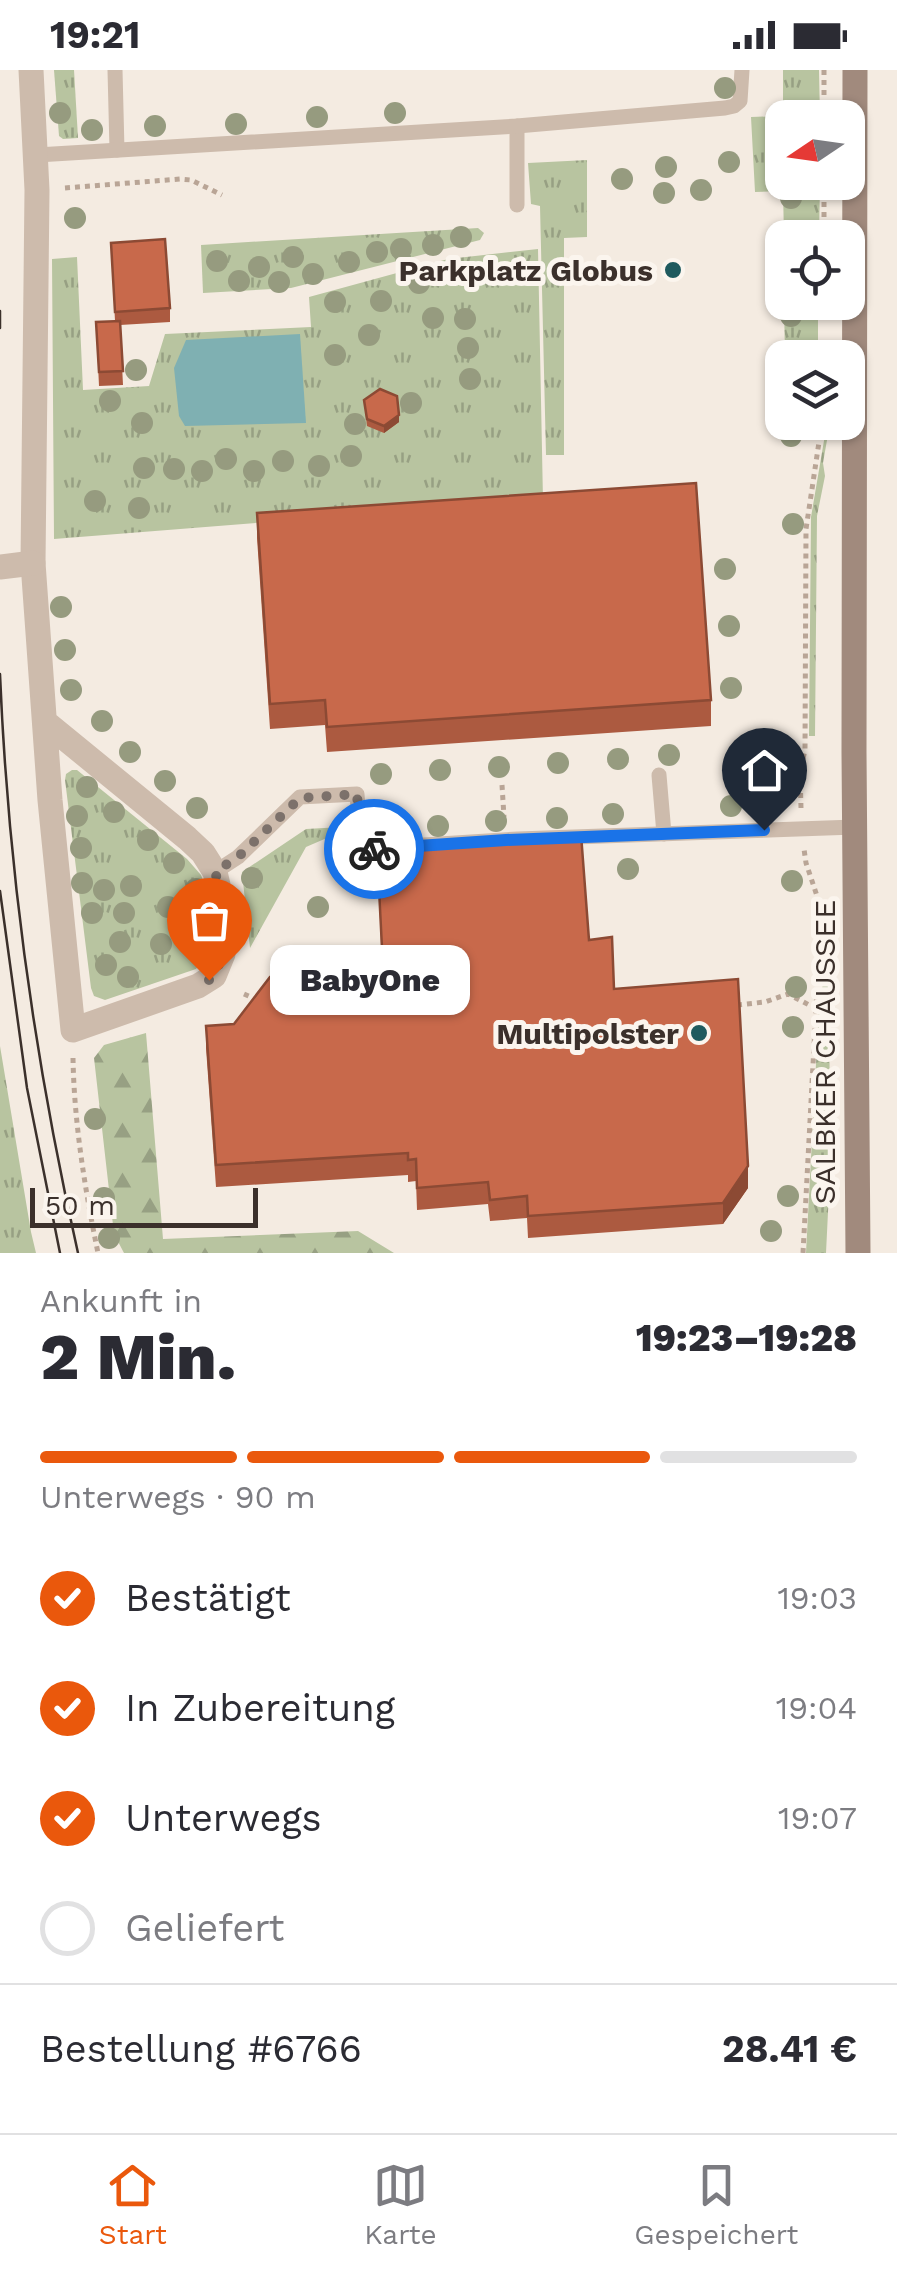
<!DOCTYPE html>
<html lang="de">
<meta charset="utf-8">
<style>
:root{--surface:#fff;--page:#f7f7f7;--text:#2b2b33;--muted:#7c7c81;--line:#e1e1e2;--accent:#ea580c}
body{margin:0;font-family:"Work Sans",sans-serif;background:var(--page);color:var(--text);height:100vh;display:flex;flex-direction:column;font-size:38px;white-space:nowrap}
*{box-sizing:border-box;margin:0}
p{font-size:32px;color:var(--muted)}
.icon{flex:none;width:55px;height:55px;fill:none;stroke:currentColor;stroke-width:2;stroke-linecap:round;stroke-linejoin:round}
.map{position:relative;height:1183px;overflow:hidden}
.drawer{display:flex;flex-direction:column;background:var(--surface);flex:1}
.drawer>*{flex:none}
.needle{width:65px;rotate:257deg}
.fabs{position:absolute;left:765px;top:30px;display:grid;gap:20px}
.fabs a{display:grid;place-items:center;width:100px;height:100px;border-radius:20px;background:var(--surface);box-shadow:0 2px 8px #0004;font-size:50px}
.scale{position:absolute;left:30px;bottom:25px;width:228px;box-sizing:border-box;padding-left:10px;border:5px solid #3b302b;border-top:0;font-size:28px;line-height:35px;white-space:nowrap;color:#3b302b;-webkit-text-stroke:8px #fbf5ee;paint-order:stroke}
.pin{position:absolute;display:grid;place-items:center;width:85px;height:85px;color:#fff;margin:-102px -42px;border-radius:50% 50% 50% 0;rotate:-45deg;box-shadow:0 0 10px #0007}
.pin .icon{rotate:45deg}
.courier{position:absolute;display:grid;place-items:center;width:100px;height:100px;margin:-50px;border:8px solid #1a73e8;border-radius:50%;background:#fff;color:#222;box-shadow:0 2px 12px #0007}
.bubble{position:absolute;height:70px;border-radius:20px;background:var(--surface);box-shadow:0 2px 8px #0004;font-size:32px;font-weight:800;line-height:70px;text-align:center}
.headline em{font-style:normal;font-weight:800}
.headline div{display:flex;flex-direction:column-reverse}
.headline{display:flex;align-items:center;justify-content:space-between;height:170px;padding:0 40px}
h1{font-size:65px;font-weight:800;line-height:75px}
.bar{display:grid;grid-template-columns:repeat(4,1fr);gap:15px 10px;align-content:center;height:120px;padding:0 40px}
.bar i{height:12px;border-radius:8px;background:var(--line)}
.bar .current{background:var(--accent)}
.bar p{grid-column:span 4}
.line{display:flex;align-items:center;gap:25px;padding:0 40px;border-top:2px solid var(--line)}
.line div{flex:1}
ol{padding:0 40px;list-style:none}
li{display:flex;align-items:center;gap:30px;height:110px}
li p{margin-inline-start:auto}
li .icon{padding:10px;border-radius:50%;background:var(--accent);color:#fff;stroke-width:4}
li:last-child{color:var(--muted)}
li i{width:55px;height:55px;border:5px solid var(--line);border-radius:50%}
.status{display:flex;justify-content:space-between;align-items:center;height:70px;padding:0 50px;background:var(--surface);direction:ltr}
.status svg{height:28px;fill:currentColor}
.tab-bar{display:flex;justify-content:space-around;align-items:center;height:140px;border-top:2px solid var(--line);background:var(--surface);font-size:28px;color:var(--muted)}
.tab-bar a{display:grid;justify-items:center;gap:5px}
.tab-bar .current{color:var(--accent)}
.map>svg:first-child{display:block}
.grass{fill:url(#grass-tufts)}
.forest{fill:url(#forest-firs)}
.water{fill:#7fb0b2}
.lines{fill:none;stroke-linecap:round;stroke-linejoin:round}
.path{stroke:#b9a596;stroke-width:5;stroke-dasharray:5 5;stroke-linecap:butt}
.service{stroke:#cdbbac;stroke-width:15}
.minor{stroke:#cdbbac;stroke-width:25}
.secondary{stroke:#a18a7d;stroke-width:25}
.tram{stroke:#3b302b;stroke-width:2.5}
.tree{fill:#969b7f}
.wall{fill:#ac5a40}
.shaded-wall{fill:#8c4a34}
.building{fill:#c8694b;stroke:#8c4a34;stroke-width:2.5}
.done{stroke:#7c716b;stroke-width:10;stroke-dasharray:0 18}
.route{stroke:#1a73e8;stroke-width:12}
.poi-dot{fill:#1f5a5e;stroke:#fbf5ee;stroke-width:4}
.labels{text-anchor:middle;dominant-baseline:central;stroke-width:10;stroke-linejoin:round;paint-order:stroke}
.poi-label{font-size:30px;font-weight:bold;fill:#3b302b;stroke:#fbf5ee;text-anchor:end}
.street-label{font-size:30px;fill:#3b302b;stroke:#fbf5ee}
</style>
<div class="status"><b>19:21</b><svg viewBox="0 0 49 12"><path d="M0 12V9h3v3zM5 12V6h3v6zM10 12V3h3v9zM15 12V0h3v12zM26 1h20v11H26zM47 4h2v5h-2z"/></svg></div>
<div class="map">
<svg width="897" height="1183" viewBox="0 0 897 1183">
<defs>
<pattern id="grass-tufts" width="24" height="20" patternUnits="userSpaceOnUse" patternTransform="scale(2.5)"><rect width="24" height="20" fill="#b8c4a0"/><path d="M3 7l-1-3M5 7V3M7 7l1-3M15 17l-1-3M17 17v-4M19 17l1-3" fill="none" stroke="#97a083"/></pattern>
<pattern id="forest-firs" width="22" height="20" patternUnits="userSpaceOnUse" patternTransform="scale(2.5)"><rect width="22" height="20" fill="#b8c4a0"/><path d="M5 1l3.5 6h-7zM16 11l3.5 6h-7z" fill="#97a083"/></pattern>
</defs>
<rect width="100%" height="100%" fill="#f4ebe1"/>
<g class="grass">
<path d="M 54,0 L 74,0 L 78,68 L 63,69 L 59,66 Z"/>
<path d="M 783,0 L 819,0 L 820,47 L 782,48 L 782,112 L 820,113 L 819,167 L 784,167 L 783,121 L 755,122 L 751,47 L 783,46 Z"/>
<path d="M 587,90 L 587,167 L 564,168 L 564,385 L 546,385 L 540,136 L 531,134 L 528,93 Z"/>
<path d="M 478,158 L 484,163 L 480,170 L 291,218 L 203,223 L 201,175 Z"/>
<path d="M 538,179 L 543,430 L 54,469 L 52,189 L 77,187 L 83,320 L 149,316 L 165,264 L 311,257 L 309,227 L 448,189 Z"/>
<path d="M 784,233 L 818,233 L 818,287 L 785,287 Z"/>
<path d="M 827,353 L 830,353 L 823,393 L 825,406 L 817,446 L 815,666 L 809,666 L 811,447 Z"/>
<path d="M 72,700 L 77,700 L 187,789 L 201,805 L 205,816 L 206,885 L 196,899 L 105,930 L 94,926 L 91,918 L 65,710 L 66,704 Z"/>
<path d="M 342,757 L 343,761 L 306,777 L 250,878 L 242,802 L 306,759 Z"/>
<path d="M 829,862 L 830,1101 L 826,1183 L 806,1183 L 819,937 L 824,907 L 824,864 Z"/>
<path d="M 0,976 L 31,1162 L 36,1183 L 0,1183 Z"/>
</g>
<path class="forest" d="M 146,963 L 163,1169 L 358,1161 L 394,1183 L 124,1183 L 114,1164 L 94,988 L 104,975 Z"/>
<path class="water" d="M 300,264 L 306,353 L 185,356 L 179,346 L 174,298 L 186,270 Z"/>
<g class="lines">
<g class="path">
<path d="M 824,0 L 824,48"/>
<path d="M 824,112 L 824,154"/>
<path d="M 65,118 L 180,109 L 191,110 L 222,125"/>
<path d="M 740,696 L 766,699 L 801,698"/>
<path d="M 502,715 L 504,747"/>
<path d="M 801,738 L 800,702 L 805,680 L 806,459 L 822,352"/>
<path d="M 244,924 L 260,931"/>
<path d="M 737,935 L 765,932 L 788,924 L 815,938"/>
<path d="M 73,988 C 74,1052 85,1120 98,1183"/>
<path d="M 803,1183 L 820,863 L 818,829 L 806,793 L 804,779"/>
</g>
<g class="service">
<path d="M 115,0 L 117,80"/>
<path d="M 517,56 L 517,135"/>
<path d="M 37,85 L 517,56 L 725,38 L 734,36 L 740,31 L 742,0"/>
<path d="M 659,705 L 664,764"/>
<path d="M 215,802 L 238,787 L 300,727 L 357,724 L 361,779 L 518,769 L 855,757"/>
</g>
<g class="minor">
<path d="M 31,0 L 37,120 L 33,493 L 50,730 L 73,960 L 198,916 L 214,906 L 223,884 L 221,828 L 215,802 L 203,783 L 187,768 L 45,652"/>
<path d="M 0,497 L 33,493"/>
</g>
<path class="secondary" d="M 855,0 L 854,682 L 858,1183"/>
<g class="tram">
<path d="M 0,241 L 0,258"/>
<path d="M 0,604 C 8,799 35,993 78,1183"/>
<path d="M 0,821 L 27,1018 L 60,1183"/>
</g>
</g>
<g class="tree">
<circle cx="725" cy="18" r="11"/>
<circle cx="60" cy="43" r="11"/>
<circle cx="395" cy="43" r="11"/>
<circle cx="317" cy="47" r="11"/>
<circle cx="236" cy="54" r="11"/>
<circle cx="155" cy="56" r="11"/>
<circle cx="92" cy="60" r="11"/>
<circle cx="729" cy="92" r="11"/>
<circle cx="666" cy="97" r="11"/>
<circle cx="622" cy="109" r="11"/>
<circle cx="701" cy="120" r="11"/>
<circle cx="664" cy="123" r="11"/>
<circle cx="791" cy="128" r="11"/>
<circle cx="75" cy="148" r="11"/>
<circle cx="461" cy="167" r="11"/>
<circle cx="433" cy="175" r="11"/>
<circle cx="401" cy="179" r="11"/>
<circle cx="377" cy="182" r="11"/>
<circle cx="293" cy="187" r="11"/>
<circle cx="217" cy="191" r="11"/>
<circle cx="349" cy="192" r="11"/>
<circle cx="259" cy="197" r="11"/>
<circle cx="313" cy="204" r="11"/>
<circle cx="239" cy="211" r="11"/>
<circle cx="279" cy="212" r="11"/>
<circle cx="419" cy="213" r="11"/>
<circle cx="381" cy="231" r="11"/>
<circle cx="335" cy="232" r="11"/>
<circle cx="791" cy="246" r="11"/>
<circle cx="433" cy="248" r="11"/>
<circle cx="465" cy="249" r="11"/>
<circle cx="369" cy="265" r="11"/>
<circle cx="468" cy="278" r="11"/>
<circle cx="335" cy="285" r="11"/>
<circle cx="136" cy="300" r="11"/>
<circle cx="470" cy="309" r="11"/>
<circle cx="110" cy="331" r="11"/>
<circle cx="411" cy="333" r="11"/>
<circle cx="142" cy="353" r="11"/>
<circle cx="355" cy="354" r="11"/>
<circle cx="791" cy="366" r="11"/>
<circle cx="351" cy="386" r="11"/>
<circle cx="226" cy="389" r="11"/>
<circle cx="283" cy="391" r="11"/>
<circle cx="319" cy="396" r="11"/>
<circle cx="144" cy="398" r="11"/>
<circle cx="174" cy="399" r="11"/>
<circle cx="202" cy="401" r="11"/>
<circle cx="254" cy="401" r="11"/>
<circle cx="95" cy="431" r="11"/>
<circle cx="139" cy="438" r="11"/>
<circle cx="793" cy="454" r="11"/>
<circle cx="725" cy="499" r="11"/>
<circle cx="61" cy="537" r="11"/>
<circle cx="729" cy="556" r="11"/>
<circle cx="65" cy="580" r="11"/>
<circle cx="731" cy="618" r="11"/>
<circle cx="71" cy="620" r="11"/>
<circle cx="102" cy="651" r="11"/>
<circle cx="130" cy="682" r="11"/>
<circle cx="669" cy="685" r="11"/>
<circle cx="791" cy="687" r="11"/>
<circle cx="618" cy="689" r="11"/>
<circle cx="558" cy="693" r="11"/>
<circle cx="499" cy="697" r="11"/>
<circle cx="440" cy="700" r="11"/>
<circle cx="381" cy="704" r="11"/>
<circle cx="165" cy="711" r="11"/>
<circle cx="87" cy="717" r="11"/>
<circle cx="731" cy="736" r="11"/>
<circle cx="197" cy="738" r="11"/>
<circle cx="114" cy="742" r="11"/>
<circle cx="613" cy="744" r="11"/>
<circle cx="77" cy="746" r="11"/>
<circle cx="557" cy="748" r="11"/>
<circle cx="496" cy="751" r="11"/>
<circle cx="438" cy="756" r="11"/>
<circle cx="148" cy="770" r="11"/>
<circle cx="81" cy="778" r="11"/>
<circle cx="174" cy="793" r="11"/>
<circle cx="628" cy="799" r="11"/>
<circle cx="252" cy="808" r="11"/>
<circle cx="792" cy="811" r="11"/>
<circle cx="82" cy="813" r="11"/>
<circle cx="131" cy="816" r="11"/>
<circle cx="196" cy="819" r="11"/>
<circle cx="104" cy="820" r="11"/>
<circle cx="168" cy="837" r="11"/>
<circle cx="318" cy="837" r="11"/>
<circle cx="92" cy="843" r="11"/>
<circle cx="124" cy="843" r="11"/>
<circle cx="120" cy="872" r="11"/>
<circle cx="161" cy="874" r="11"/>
<circle cx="106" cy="895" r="11"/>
<circle cx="128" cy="907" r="11"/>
<circle cx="796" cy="917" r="11"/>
<circle cx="793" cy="957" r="11"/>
<circle cx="95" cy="1049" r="11"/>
<circle cx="788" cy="1126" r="11"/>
<circle cx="104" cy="1128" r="11"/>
<circle cx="771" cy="1161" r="11"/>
<circle cx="109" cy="1168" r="11"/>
</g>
<g class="wall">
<path d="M 111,173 L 170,238 L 170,252 L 120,255 L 123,315 L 99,316 L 96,252 L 115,251 Z"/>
<path d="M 364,330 L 399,352 L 384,363 L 367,356 Z"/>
<path d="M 257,443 L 711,630 L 711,656 L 327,682 L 325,655 L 270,659 L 257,468 Z"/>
<path d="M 377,779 L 589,870 L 614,919 L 748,1118 L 723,1154 L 528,1168 L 527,1148 L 490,1151 L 488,1134 L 417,1140 L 416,1111 L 408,1112 L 408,1105 L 216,1117 L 206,978 L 206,956 L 234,954 L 382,898 Z"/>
</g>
<g class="shaded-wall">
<path d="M 399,345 L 399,352 L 384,363 L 384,356 Z"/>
<path d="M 748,1096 L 748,1118 L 723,1154 L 723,1133 Z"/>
</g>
<g class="building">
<path d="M 165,169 L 170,238 L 115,242 L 111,173 Z"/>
<path d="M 120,251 L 123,301 L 99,302 L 96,252 Z"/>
<path d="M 380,319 L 397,326 L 399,345 L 384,356 L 367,349 L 364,330 Z"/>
<path d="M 696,413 L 711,630 L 327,657 L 325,630 L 270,634 L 257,443 Z"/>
<path d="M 581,764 L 589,870 L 612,867 L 614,919 L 738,909 L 748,1096 L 723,1133 L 528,1146 L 527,1126 L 490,1130 L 488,1112 L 417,1118 L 416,1089 L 408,1090 L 408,1083 L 216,1095 L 206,956 L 234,954 L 270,907 L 383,898 L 377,779 L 453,775 Z"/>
</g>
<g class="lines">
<path class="done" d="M 209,910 C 232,888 224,830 215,802 L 238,787 L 300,728 L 357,724 L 361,780 L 374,779"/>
<path class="route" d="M 374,779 L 506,770 L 764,760"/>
</g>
<g class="poi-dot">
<circle cx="673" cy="200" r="10"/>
<circle cx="699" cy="963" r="10"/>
</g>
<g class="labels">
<g class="poi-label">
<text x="653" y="200">Parkplatz Globus</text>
<text x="679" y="963">Multipolster</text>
</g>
<g class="street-label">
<text transform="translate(824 982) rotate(-90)">SALBKER CHAUSSEE</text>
</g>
</g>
</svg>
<div class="fabs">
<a><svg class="needle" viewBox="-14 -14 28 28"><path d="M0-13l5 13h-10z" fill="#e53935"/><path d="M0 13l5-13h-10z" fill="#7c7c81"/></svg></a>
<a><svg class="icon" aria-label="locate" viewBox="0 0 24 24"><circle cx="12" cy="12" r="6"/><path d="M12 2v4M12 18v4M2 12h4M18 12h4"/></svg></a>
<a><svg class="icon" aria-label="layers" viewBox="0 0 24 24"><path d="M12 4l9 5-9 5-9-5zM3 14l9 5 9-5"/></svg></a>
</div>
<div class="scale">50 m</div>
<div class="pin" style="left:209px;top:910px;background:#ea580c"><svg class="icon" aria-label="bag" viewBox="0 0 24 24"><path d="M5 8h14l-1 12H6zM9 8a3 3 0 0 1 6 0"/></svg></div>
<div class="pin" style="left:764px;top:760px;background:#1f2937"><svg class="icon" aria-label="home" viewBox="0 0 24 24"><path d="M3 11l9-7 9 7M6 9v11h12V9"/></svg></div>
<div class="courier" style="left:374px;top:779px"><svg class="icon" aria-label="bike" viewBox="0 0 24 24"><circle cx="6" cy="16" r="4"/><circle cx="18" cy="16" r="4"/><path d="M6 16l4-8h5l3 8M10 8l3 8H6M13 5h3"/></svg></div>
<div class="bubble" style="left:270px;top:875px;width:200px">BabyOne</div>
</div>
<section class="drawer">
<div class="headline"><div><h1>2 Min.</h1><p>Ankunft in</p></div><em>19:23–19:28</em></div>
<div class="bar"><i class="current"></i><i class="current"></i><i class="current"></i><i></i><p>Unterwegs · 90 m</p></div>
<ol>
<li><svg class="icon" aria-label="check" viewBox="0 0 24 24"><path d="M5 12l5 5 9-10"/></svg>Bestätigt<p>19:03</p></li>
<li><svg class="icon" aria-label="check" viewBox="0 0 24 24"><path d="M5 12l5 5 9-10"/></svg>In Zubereitung<p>19:04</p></li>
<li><svg class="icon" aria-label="check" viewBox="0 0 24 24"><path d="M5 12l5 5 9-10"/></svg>Unterwegs<p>19:07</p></li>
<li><i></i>Geliefert</li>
</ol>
<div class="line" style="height:130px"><div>Bestellung #6766</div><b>28.41 €</b></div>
</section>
<nav class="tab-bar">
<a class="current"><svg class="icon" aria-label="home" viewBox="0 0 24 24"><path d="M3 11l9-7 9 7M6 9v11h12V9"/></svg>Start</a>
<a><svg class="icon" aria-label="map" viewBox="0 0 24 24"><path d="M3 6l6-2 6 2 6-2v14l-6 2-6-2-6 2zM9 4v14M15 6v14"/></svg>Karte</a>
<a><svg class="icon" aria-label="saved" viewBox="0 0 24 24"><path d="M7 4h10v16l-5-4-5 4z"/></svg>Gespeichert</a>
</nav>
